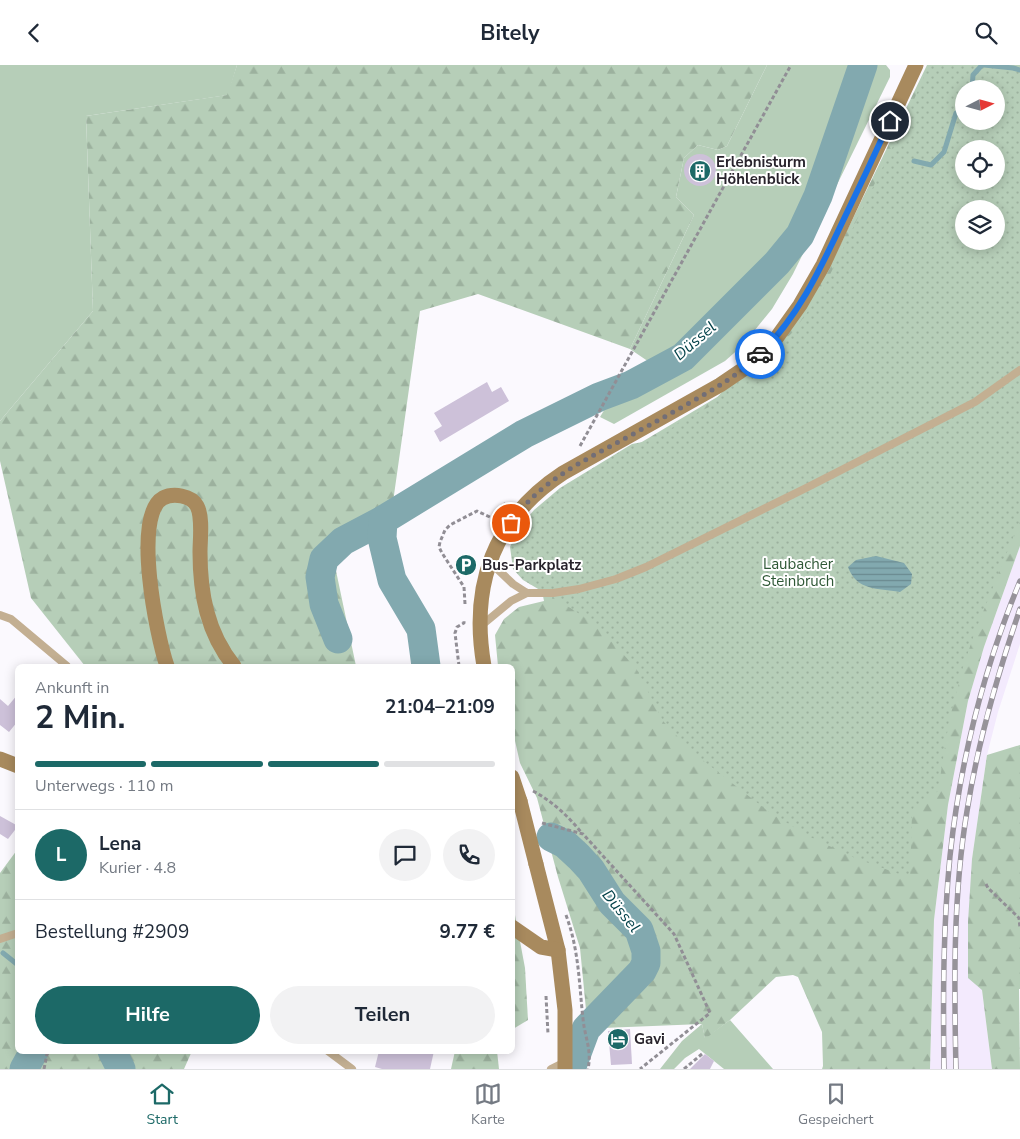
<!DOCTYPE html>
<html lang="de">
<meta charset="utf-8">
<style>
:root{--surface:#fff;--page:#f2f2f3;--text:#1f2937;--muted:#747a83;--line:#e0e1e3;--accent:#1c6967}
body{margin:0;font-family:"Nunito Sans",sans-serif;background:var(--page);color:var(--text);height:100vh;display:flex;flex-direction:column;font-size:19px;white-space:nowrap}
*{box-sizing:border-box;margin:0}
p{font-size:16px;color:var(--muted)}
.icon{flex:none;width:28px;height:28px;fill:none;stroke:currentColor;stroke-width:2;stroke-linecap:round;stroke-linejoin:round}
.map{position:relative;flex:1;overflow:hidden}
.details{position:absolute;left:15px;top:599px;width:500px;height:390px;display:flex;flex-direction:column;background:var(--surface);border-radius:8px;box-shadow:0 2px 12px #0003}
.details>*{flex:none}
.needle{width:32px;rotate:84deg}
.fabs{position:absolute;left:955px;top:15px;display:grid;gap:10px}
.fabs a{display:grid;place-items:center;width:50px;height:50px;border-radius:50%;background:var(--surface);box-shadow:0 2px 12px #0003;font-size:25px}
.pin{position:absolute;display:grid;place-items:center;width:42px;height:42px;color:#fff;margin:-21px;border:2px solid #fff;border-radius:50%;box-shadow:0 1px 5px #0007}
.courier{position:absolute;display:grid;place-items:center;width:50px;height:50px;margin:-25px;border:4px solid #1a73e8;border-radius:50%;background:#fff;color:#222;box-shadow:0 1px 6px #0007}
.head em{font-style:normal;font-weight:700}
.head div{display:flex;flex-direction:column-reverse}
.head{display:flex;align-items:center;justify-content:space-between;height:85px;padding:0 20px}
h1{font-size:32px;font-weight:700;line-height:38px}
.bar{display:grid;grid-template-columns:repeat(4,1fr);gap:8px 5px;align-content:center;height:60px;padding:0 20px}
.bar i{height:6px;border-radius:4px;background:var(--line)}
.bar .selected{background:var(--accent)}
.bar p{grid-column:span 4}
.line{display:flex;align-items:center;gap:12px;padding:0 20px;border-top:1px solid var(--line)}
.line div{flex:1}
.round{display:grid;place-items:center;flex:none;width:52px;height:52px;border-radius:26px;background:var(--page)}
.primary-button{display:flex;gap:10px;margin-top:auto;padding:10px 20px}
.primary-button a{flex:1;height:58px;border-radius:30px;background:var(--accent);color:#fff;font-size:20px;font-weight:700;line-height:58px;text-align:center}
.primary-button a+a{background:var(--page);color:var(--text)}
header{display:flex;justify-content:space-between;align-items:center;height:65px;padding:0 20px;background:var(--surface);font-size:22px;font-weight:700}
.tab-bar{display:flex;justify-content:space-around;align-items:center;height:70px;border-top:1px solid var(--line);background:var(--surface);font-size:14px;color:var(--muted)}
.tab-bar a{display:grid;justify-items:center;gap:2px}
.tab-bar .selected{color:var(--accent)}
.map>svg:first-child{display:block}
.built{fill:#f3eafd}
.green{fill:#b6ceb8}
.forest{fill:url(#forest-firs);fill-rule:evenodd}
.park{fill:url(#park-dots);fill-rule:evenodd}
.water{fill:url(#water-rules)}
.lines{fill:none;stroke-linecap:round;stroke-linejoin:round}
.stream{stroke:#82a9af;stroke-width:5}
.river{stroke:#82a9af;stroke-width:29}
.building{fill:#cdc1d9}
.path{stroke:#918e95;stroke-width:3;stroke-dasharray:4 2.5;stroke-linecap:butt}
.service{stroke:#c3af92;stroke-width:8}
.secondary{stroke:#a88a5e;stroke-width:15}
.rail-casing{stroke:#97939a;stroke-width:5.5}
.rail{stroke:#fff;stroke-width:4;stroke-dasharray:11;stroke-linecap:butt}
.secondary-bridge{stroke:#a88a5e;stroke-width:15}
.done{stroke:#726e76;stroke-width:5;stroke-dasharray:0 9}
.route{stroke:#1a73e8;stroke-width:6}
.labels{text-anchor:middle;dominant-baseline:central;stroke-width:4;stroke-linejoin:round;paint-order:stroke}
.poi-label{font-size:15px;font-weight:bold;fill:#28232c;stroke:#fff;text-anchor:start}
.park-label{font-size:15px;fill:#2f5836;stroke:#fff}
.water-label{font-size:16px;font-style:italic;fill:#024149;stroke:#fff}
</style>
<header><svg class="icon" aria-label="back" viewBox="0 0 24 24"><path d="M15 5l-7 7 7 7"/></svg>Bitely<svg class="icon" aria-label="search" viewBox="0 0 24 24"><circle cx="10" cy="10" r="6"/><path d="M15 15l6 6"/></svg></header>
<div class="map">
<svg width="1020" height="1004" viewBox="0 0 1020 1004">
<defs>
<pattern id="forest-firs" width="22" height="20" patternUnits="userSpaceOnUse" patternTransform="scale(1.25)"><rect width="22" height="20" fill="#b6ceb8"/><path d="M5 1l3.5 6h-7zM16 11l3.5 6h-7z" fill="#9cb19e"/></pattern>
<pattern id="park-dots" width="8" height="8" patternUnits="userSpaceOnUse" patternTransform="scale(1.25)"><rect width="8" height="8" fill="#b6ceb8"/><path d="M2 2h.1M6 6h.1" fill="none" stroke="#9cb19e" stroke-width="1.8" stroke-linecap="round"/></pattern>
<pattern id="water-rules" width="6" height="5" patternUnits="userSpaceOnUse" patternTransform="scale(1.25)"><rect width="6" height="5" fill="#82a9af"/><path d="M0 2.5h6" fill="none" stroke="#6a898f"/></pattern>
</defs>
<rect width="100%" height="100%" fill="#fbf9fe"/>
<path class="built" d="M 1020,481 L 1020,579 L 998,647 L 987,690 L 972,794 L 982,925 L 992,1004 L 930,1004 L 934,855 L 948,740 L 968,636 L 984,582 Z"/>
<g class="green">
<path d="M 0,0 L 237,0 L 228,30 L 86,51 L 93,246 L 0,356 Z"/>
<path d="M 767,0 L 886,0 L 890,5 L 890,12 L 793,209 L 772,244 L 742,281 L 725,296 L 614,359 L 600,352 L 623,314 L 652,299 L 630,284 L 694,150 L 676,132 L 684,93 L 698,80 L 718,85 L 727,81 Z"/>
<path d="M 730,955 L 773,1004 L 724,1004 L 699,984 L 685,993 L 674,1004 L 660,1004 L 682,976 L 702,959 L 705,973 Z"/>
</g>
<g class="forest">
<path d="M 237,0 L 767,0 L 727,81 L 718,85 L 698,80 L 684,93 L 676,132 L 694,150 L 630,284 L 478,229 L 420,246 L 393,437 L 331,482 L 356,601 L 85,601 L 31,533 L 0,396 L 0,356 L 93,246 L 86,51 L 227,30 Z"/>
<path d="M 927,0 L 1020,0 L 1020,481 L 984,582 L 968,636 L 948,740 L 934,855 L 930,1004 L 822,1004 L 823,1001 L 822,967 L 798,912 L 793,910 L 776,912 L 730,955 L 705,974 L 702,959 L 603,963 L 587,955 L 580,883 L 558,812 L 537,733 L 520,698 L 513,667 L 512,601 L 498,601 L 495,570 L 504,554 L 519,542 L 544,536 L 541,521 L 529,519 L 530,493 L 573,418 L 724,328 L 829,203 ZM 964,24 L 996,24 L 996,56 L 964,56 ZM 964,84 L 996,84 L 996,116 L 964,116 ZM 964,144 L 996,144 L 996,176 L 964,176 Z"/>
<path d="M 1020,680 L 1020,924 L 1019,924 L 1020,1004 L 992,1004 L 982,925 L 968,913 L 968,857 L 972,794 L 987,690 Z"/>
<path d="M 17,785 L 18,986 L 192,986 L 184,1004 L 0,1004 L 0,808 Z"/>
<path d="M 512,834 L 525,903 L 528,955 L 513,964 Z"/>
<path d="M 455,986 L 497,986 L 499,1004 L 451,1004 Z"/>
</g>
<path class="park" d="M 929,0 L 1020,0 L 1020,455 L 975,567 L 963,602 L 949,656 L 938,726 L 920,739 L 915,739 L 912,747 L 910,813 L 855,793 L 810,772 L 769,747 L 691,686 L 663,656 L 636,603 L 596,560 L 572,544 L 523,515 L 513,504 L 510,482 L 518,464 L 534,445 L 560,423 L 632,379 L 658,374 L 682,355 L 709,342 L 727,321 L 754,304 L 794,266 L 822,226 L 899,69 ZM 964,24 L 996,24 L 996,56 L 964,56 ZM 964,84 L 996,84 L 996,116 L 964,116 ZM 964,144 L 996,144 L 996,176 L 964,176 Z"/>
<path class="water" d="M 876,491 L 904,498 L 912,509 L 911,519 L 900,527 C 877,523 857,526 848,502 L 856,495 Z"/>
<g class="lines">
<g class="stream">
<path d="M 984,0 L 1013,3 L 1020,5"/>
<path d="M 972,24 L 973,10 L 982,0"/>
<path d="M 914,96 L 931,100 L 944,87 L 956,48 L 964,43"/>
<path d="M 3,888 L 18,900"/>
</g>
<g class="river">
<path d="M 338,574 L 324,539 L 320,512 L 324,494 L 343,476 L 383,455"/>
<path d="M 426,601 L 421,564 L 392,515 L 382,473 L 383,455 L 524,369 L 599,332 L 631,320 L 683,292 L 777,198 L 800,170 L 818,131 L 863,0"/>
<path d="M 551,772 L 565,779 L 579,792 L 591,805 L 612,838 L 639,865 L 646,886 L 646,898 L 642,906 L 586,964 L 571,1004"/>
<path d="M 112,986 L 121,1004"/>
<path d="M 24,1004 L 34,986"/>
</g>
</g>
<g class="building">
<circle cx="700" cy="105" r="16"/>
<path d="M 487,317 L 492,327 L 501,322 L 509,336 L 440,377 L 434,366 L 442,361 L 434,348 Z"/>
<path d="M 18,629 L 18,656 L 9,667 L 0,660 L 0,634 L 8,641 Z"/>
<path d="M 0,751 L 18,761 L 8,774 L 0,769 Z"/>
<path d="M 630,964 L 632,999 L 611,1000 L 608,966 Z"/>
<path d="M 379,986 L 434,986 L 430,1004 L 382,1004 L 375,1002 Z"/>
<path d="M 705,989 L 714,996 L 710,1004 L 690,1004 Z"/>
</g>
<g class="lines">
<g class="path">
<path d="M 580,381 L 791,0"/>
<path d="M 465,539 L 464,522 L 442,488 L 439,482 L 440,477 L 445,465 L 450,460 L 477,446 L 492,453 L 505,438"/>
<path d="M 459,601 L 455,568 L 457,562 L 464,558 L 464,555"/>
<path d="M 533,726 C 552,736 568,751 581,767"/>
<path d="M 542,758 L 583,769 L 674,869 L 710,948 L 640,1004"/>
<path d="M 986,819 L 988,823 L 1019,853 L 1020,863"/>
<path d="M 566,850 C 579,885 579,918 583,954 C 585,973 592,985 588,1004"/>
<path d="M 546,931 L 548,969"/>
<path d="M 44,1004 L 47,989 L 51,986"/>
<path d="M 684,1004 L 702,989"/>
</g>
<g class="service">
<path d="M 490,497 L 513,519 L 527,528 L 553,528 L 579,524 L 616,514 L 646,502 L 806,423 L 975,337 L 1020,305"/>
<path d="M 0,550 L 11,554 L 67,601"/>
<path d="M 482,560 L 511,536 L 527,528"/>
<path d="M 0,874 L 18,868"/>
<path d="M 328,986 L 352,1004"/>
<path d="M 551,1004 L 565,997"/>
</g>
<g class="secondary">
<path d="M 167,601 C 157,572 132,450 163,433 C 173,428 191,430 197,441 C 203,452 200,475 200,487 C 200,528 207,568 234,601"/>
<path d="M 484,601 C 470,521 493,454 563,408 L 720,320 L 748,301 L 775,275 L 800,240 L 823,200 L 916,0"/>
<path d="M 0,694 L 18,701"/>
<path d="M 512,712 L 520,736"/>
<path d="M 536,799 L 558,885 L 565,945 L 565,1004"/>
<path d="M 512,862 L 541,882 L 558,885"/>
</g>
<g class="rail-casing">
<g id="rail">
<path d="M 944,1004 C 943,933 943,862 950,791 C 960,697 984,603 1020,516"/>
<path d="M 956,1004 C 954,918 953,830 967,746 C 978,676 997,611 1020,544"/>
</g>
</g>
<use href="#rail" class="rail"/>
<path class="secondary-bridge" d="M 520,736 L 536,799"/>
</g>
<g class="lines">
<path class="done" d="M 511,458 C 535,422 570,403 607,383 C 635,368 663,353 691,337 C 716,323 740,309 760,289"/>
<path class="route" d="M 760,289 C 797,253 819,207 841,160 C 858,125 874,91 890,56"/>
</g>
<defs>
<g id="building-disc" transform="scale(1.125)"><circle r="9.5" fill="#1c6967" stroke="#fff"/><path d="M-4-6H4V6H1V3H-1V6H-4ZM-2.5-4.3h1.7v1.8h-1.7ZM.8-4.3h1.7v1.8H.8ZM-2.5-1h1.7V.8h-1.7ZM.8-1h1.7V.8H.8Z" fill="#fff"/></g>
<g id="parking-disc" transform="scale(1.125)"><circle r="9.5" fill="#1c6967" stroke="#fff"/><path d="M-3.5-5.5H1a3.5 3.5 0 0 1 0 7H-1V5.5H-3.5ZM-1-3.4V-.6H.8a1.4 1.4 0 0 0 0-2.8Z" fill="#fff"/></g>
<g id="hotel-disc" transform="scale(1.125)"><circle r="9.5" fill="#1c6967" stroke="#fff"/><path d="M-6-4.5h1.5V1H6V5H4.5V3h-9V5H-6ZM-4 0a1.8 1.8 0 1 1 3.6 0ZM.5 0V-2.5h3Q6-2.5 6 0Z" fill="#fff"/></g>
</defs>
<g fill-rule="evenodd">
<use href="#building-disc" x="700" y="106"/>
<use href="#parking-disc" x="466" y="500"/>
<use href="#hotel-disc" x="618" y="974"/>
</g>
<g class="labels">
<g class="poi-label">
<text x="716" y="97">Erlebnisturm<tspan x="716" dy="17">Höhlenblick</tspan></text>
<text x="482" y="500">Bus-Parkplatz</text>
<text x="634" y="974">Gavi</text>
</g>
<g class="park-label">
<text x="798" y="499">Laubacher<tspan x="798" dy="17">Steinbruch</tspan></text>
</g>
<g class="water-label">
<text transform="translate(695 276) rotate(-41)">Düssel</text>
<text transform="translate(621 846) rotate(51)">Düssel</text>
</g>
</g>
</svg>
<div class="fabs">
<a><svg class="needle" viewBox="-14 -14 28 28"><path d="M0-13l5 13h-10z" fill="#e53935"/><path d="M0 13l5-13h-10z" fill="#747a83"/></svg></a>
<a><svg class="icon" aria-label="locate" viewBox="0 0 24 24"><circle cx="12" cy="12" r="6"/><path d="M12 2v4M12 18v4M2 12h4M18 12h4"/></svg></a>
<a><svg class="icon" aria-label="layers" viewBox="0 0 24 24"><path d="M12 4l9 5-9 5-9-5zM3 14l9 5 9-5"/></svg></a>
</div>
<div class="pin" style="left:511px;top:458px;background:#ea580c"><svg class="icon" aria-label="bag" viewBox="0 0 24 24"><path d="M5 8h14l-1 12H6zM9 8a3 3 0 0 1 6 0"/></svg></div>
<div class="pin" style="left:890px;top:56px;background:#1f2937"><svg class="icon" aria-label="home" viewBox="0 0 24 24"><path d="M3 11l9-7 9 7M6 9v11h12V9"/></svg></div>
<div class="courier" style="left:760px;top:289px"><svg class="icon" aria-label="car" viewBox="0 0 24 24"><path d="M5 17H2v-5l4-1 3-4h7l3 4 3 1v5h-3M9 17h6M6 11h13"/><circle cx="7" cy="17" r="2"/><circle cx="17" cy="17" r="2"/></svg></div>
<section class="details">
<div class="head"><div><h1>2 Min.</h1><p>Ankunft in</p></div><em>21:04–21:09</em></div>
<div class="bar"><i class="selected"></i><i class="selected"></i><i class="selected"></i><i></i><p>Unterwegs · 110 m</p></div>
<div class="line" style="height:90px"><b class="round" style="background:var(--accent);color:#fff">L</b><div><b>Lena</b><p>Kurier · 4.8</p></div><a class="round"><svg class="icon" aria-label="chat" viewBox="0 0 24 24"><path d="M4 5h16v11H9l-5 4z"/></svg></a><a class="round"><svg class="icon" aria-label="phone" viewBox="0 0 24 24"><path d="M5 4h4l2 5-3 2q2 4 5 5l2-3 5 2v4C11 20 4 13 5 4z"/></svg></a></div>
<div class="line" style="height:65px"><div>Bestellung #2909</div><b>9.77 €</b></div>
<div class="primary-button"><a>Hilfe</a><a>Teilen</a></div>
</section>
</div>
<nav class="tab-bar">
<a class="selected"><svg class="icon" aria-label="home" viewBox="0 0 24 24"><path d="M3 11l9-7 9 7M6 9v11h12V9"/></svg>Start</a>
<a><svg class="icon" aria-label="map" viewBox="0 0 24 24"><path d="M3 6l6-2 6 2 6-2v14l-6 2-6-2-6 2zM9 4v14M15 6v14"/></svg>Karte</a>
<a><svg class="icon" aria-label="saved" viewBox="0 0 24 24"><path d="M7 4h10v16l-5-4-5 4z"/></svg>Gespeichert</a>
</nav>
